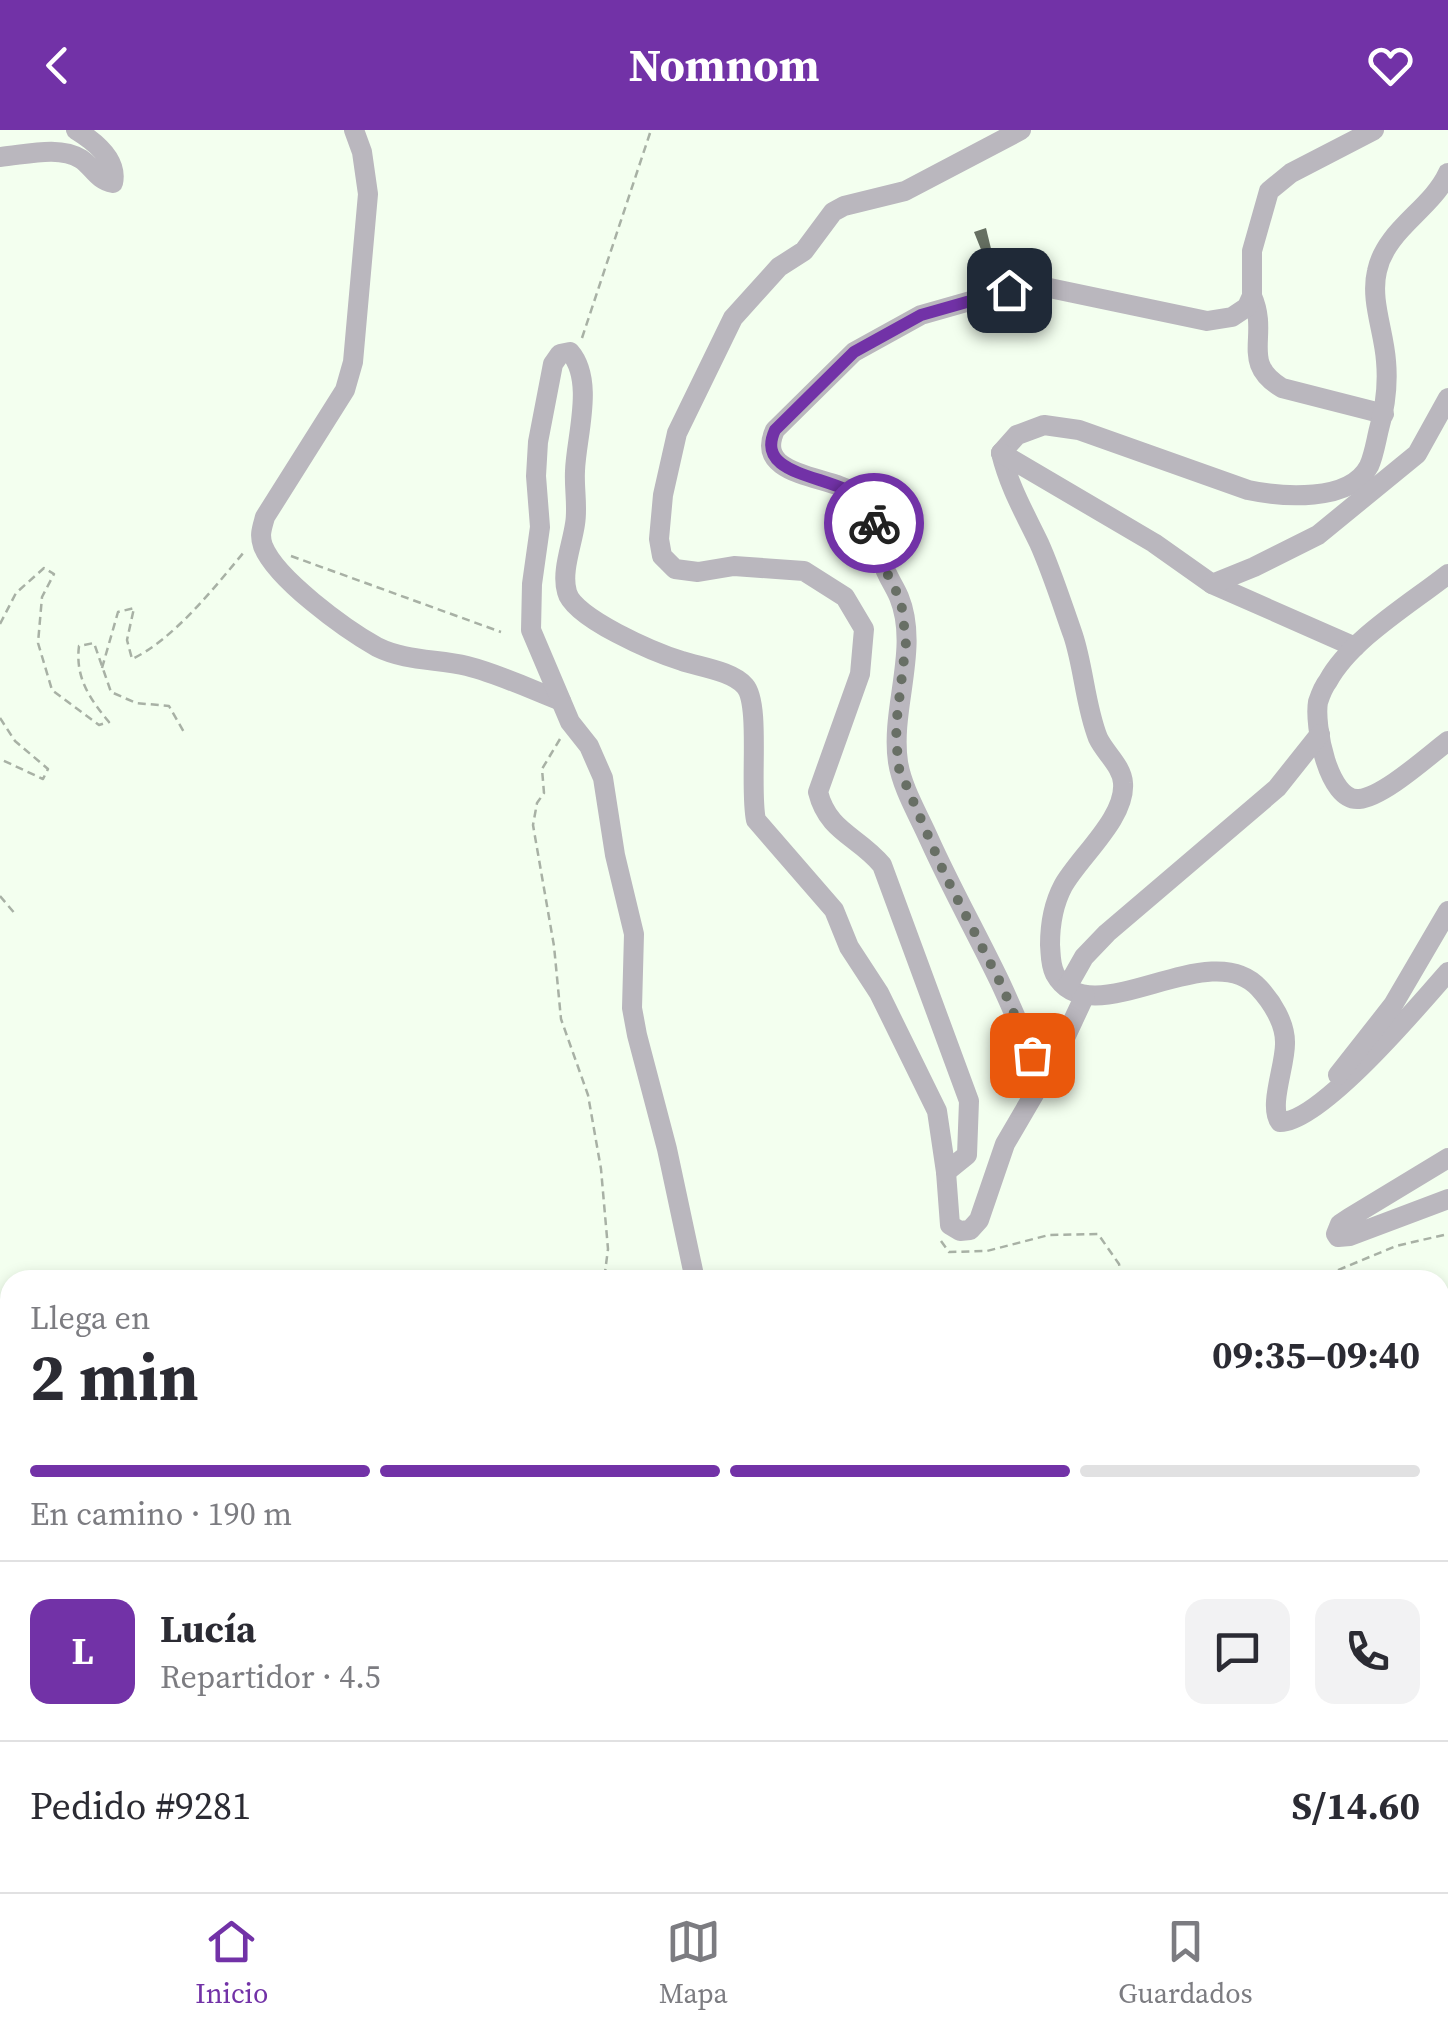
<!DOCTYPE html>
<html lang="es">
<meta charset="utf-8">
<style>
:root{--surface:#fff;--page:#f2f2f3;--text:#2b2b33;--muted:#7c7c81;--line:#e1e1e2;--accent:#7232a7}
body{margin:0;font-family:"Source Serif 4",serif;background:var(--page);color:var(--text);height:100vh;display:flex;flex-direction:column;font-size:38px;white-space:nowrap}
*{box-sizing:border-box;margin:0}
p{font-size:32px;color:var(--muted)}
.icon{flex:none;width:55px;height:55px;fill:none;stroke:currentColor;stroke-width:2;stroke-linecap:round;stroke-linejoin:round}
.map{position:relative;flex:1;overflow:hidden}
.drawer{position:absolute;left:0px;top:1140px;width:1450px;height:622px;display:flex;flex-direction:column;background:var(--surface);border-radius:30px 30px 0 0;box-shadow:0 5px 15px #0003}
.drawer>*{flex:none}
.pin{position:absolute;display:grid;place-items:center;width:85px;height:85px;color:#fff;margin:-42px;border-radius:20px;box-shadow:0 5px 15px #0006}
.courier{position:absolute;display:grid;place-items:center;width:100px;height:100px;margin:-50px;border:8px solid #7232a7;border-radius:50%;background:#fff;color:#222;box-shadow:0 2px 12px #0007}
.summary em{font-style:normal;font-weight:700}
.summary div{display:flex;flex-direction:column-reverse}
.summary{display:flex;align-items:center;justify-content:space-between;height:170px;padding:0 30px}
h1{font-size:65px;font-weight:700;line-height:75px}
.bar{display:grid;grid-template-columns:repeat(4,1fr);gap:15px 10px;align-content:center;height:120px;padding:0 30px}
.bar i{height:12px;border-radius:8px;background:var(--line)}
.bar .active{background:var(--accent)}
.bar p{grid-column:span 4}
.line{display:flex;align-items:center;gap:25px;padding:0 30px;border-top:2px solid var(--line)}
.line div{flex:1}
.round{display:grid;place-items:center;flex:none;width:105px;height:105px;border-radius:20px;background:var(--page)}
header{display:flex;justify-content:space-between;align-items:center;height:130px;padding:0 30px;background:var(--accent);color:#fff;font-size:45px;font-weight:700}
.dock{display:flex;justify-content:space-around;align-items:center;height:140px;border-top:2px solid var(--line);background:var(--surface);font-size:28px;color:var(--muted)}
.dock a{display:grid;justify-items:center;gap:5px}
.dock .active{color:var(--accent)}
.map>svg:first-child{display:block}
.building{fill:#667062}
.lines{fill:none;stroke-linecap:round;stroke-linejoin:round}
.path{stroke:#a8b1a5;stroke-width:2.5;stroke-dasharray:8 5;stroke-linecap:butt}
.minor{stroke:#bab7be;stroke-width:20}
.done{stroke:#686f65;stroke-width:10;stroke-dasharray:0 18}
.route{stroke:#7232a7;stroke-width:12}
</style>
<header><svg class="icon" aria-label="back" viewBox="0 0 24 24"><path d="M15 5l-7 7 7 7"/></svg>Nomnom<svg class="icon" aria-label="heart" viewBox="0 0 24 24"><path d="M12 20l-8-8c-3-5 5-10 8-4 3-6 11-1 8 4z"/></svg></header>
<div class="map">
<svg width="1448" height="1762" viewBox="0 0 1448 1762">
<rect width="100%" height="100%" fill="#f3ffef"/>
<path class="building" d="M 986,98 L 995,135 L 988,137 L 974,102 Z"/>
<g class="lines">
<g class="path">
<path d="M 582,208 L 651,0"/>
<path d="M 291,426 L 501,502"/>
<path d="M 0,494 L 16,463 L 44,438 L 54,444 L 42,467 L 38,513 L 52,560 L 99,595 L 109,592 C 90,569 75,548 79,516 L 94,513 L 111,562 L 136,573 L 169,576 L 185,604"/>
<path d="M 102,538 L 118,482 L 134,478 L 127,510 L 132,529 C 173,510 215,457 244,422"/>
<path d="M 0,588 L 15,611 L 48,639 L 43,649 L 0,629"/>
<path d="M 560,609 L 542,639 L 544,663 L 537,673 L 533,695 L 554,816 L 561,889 L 588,965 L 601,1039 L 608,1119 L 604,1150"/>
<path d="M 0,766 L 16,785"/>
<path d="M 941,1111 L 949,1122 L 987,1121 L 1049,1105 L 1098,1104 L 1119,1134 L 1122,1150"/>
<path d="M 1314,1150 L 1396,1116 L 1448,1104"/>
<path d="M 99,1752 L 109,1762"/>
</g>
<g class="minor">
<path d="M 354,0 L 362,22 L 368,64 L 353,232 L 345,260 L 265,387 C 262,398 259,405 263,416 C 276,449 345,499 377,517 C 405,531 437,529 467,536 C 499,544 530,559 561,571"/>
<path d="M 0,27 C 25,25 59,15 81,29 C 93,37 97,50 113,53 C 118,30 94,11 76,0"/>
<path d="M 1252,166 C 1270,207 1239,232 1282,258 L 1384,284"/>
<path d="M 1001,323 C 1009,356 1024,382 1039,413 C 1052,442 1062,474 1073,505 C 1084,538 1085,575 1098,608 C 1105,623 1122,636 1123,653 C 1126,688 1079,727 1063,756 C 1054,773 1050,795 1050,815 C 1051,825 1050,834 1055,844 C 1090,908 1209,803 1259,858 C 1272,872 1285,893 1285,912 C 1286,934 1268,976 1280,992 C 1320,993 1420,874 1448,842"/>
<path d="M 1001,323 L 1017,305 L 1044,295 L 1079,300 L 1248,360 C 1281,367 1350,373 1369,336 C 1374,325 1376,311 1379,299 C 1385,278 1388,253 1386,231 C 1384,201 1370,170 1377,141 C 1386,99 1431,80 1448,43"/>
<path d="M 1001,323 L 1154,413 L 1212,454 L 1355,517"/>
<path d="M 1448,444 C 1410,474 1351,509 1328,551 C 1324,556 1320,566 1318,572 C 1314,595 1328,672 1359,669 C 1383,667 1427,627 1448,611"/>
<path d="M 1212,454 L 1254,437 L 1318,405 L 1417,324 L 1448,268"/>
<path d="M 1067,857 L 1084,827 L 1107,803 L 1277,658 L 1320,604"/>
<path d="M 1338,945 L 1393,875 L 1448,781"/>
<path d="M 1043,949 C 1028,917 1015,884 1000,852 C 977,804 951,758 929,709 C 919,686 902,658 898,632 C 890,579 920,518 899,467 C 894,455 886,445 883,433 C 876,408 877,382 856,364 C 831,345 753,348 775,300 L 854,222 L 921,185 L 1009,160 L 1040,156 L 1207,191 L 1232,187 L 1247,177 L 1252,166 L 1252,121 L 1269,61 L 1291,43 L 1374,0"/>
<path d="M 1448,1028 L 1349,1088 L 1340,1094 L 1336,1104 L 1338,1107 L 1350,1106 L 1448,1069"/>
<path d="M 946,1042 L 950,1095 L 960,1101 L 970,1100 L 979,1090 L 1005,1014 L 1057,925 L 1085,865"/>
<path d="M 695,1150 L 667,1019 L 637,905 L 632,878 L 634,804 L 615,725 L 603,648 L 589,616 L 570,592 L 531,500 L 532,454 L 540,397 L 536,346 L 538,312 L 553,234 L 560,224 L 570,222 C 595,251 576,307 575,341 C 574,359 578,377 575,394 C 572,415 561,442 567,462 C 573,488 656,523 682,531 C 700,537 732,541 745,556 C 761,574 749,659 756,690 L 834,780 L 849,817 L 879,863 L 937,981 L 946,1042 L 967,1025 L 969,971 L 882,735 C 858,706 828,702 818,662 L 860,544 L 864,499 L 845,467 L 804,441 L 734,436 L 698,442 L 675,439 L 662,426 L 659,409 L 663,365 L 677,303 L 733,188 L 779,137 L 804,121 L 833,82 L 844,76 L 905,61 L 1021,0"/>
<path d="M 1440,1421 L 1448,1427"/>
<path d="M 1440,1701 L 1448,1679"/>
<path d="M 887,1752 L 897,1762"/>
<path d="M 997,1762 L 1046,1762"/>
<path d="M 1290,1762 L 1294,1752"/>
<path d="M 1418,1762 L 1422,1752"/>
</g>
</g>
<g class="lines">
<path class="done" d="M 874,393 L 884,437 L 901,471 L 906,512 L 896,596 L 898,636 L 945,745 L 1001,854 L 1032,925"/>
<path class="route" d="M 874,393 C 873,388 872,382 869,377 C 848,343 751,352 775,300 L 854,222 L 921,185 L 1009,160"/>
</g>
</svg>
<div class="pin" style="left:1032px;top:925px;background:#ea580c"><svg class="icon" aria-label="bag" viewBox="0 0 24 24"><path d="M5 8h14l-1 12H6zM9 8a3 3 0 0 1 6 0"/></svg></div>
<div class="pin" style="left:1009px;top:160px;background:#1f2937"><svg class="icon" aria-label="home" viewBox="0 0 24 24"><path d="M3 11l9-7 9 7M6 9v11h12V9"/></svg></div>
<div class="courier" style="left:874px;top:393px"><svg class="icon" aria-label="bike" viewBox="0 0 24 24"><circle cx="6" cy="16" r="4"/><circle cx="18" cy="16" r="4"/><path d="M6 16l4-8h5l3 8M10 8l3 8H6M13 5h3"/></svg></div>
<section class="drawer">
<div class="summary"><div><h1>2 min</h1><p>Llega en</p></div><em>09:35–09:40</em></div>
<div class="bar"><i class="active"></i><i class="active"></i><i class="active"></i><i></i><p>En camino · 190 m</p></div>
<div class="line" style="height:180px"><b class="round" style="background:var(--accent);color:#fff">L</b><div><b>Lucía</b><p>Repartidor · 4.5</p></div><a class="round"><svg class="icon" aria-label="chat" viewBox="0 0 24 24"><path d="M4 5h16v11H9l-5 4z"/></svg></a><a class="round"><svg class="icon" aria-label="phone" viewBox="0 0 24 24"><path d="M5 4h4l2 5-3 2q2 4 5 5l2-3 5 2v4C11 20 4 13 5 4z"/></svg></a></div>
<div class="line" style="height:130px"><div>Pedido #9281</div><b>S/14.60</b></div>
</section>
</div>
<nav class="dock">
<a class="active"><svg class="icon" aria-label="home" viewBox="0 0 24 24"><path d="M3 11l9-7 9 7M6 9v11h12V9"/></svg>Inicio</a>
<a><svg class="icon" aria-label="map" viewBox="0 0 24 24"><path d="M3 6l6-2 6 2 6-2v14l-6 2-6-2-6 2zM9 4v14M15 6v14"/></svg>Mapa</a>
<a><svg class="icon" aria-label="saved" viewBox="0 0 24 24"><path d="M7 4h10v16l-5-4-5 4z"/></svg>Guardados</a>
</nav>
